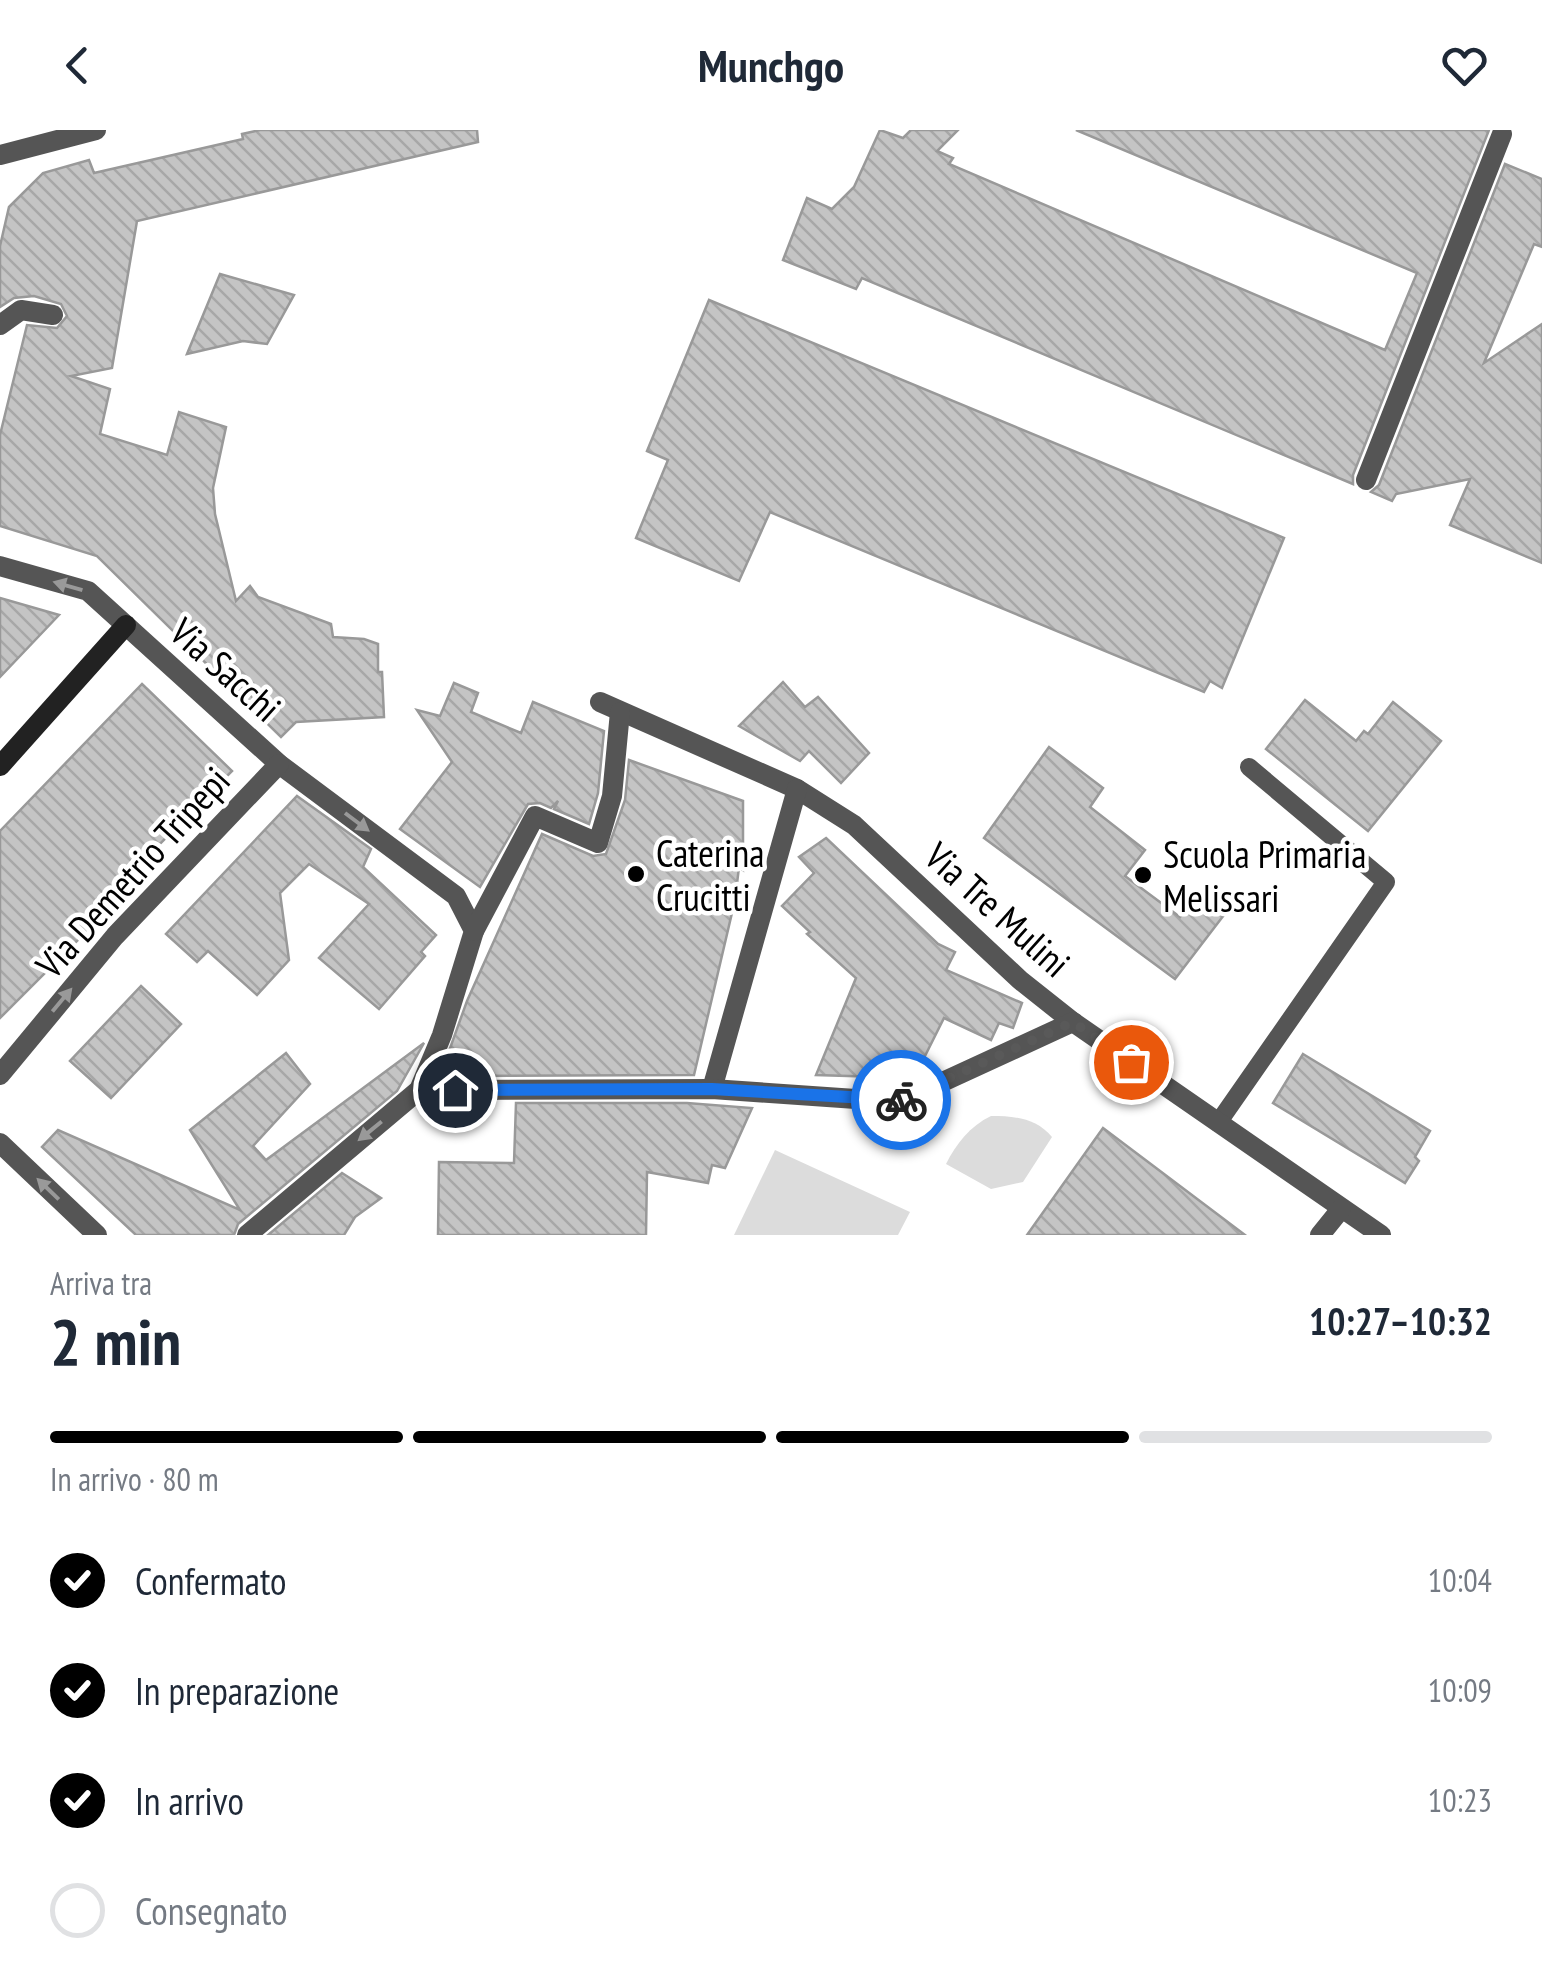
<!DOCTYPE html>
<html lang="it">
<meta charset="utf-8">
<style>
:root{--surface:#fff;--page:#f2f2f3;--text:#1f2937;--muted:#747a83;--line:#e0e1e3;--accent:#000}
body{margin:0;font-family:"PT Sans Narrow",sans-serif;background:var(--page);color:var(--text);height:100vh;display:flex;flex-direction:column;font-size:38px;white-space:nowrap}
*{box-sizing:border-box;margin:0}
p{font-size:32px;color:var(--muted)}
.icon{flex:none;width:55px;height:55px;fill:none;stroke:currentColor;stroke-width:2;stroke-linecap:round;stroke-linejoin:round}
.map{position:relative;height:1105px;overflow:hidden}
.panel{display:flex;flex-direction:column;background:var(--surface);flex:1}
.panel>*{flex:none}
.pin{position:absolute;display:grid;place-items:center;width:85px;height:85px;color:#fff;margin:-42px;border:5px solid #fff;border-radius:50%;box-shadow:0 2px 10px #0007}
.courier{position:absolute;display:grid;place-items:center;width:100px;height:100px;margin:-50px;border:8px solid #1a73e8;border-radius:50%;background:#fff;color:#222;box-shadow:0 2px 12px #0007}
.summary em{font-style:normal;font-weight:700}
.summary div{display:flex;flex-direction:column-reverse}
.summary{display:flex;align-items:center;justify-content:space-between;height:170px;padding:0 50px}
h1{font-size:65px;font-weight:700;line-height:75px}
.bar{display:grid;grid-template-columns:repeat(4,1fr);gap:15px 10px;align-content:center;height:120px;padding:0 50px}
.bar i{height:12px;border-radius:8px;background:var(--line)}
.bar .active{background:var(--accent)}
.bar p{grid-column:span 4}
ol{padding:0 50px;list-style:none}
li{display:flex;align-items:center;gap:30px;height:110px}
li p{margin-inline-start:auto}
li .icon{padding:10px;border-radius:50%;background:var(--accent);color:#fff;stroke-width:4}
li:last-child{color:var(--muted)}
li i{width:55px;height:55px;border:5px solid var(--line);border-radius:50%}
header{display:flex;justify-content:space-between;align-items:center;height:130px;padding:0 50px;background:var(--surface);font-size:45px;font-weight:700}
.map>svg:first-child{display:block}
.garden{fill:#dcdcdc}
.building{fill:url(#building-back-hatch);stroke:#999;stroke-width:2.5}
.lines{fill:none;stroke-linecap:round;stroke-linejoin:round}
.lane{stroke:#555;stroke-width:18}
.street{stroke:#555;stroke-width:20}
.secondary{stroke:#222;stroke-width:20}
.oneway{fill:#999}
.done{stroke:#595959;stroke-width:10;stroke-dasharray:0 18}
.route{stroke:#1a73e8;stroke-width:12}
.poi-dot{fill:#000;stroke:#fff;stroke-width:4}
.labels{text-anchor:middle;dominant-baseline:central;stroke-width:9;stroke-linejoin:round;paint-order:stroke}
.street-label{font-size:38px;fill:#000;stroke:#fff}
.poi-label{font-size:38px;fill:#000;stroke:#fff;text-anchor:start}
</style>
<header><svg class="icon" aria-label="back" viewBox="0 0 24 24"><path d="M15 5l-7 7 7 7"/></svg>Munchgo<svg class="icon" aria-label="heart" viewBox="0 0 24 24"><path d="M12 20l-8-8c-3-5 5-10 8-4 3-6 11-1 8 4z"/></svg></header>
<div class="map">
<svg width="1542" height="1105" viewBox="0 0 1542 1105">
<defs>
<pattern id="building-back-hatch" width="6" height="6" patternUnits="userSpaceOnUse" patternTransform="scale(2.5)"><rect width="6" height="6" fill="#c4c4c4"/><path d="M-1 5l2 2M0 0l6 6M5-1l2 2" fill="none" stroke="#a7a7a7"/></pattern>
</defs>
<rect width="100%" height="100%" fill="#fff"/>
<g class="garden">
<path d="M 991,986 C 1014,986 1036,988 1052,1007 L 1023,1052 L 991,1059 L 946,1034 C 956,1014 970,996 991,986 Z"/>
<path d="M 775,1020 L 910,1082 L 898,1105 L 734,1105 Z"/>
</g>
<g class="building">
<path d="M 260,0 L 477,0 L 478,12 L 137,91 L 112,238 L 71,246 L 110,259 L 100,304 L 167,325 L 179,282 L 226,297 L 213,358 L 215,384 L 236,471 L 250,456 L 258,467 L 331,494 L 333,507 L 364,509 L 378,514 L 378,542 L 382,542 L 384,587 L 296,592 L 281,607 L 97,426 L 0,396 L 0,305 L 27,195 L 57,198 L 67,186 L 61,174 L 34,166 L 14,168 L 0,177 L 0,116 L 9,77 L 43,43 L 89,30 L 94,43 L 243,9 L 242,4 Z"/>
<path d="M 880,0 L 903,8 L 911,0 L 958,0 L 937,21 L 953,28 L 949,34 L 1385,220 L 1417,143 L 1076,0 L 1489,0 L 1353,345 L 1353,354 L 862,148 L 856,159 L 783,130 L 807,68 L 832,79 L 854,57 Z"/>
<path d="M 1505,34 L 1542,49 L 1542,117 L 1534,114 L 1484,233 L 1542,194 L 1542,433 L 1450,395 L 1470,349 L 1396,364 L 1392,371 L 1371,362 L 1379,355 Z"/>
<path d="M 220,144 L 294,165 L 267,214 L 243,211 L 187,224 Z"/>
<path d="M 709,170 L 1284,408 L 1222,558 L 1210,551 L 1204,562 L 770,382 L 739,451 L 636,408 L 668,330 L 647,321 Z"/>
<path d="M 0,468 L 59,485 L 0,547 Z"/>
<path d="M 783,552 L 805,577 L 818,567 L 869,623 L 841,653 L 809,621 L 800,631 L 739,596 Z"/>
<path d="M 454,553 L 478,563 L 471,582 L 521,603 L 533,572 L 604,601 L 598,663 L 589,694 L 554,679 L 558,671 L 551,678 L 540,673 L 528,674 L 480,757 L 400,699 L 452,632 L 417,580 L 440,586 Z"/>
<path d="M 142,554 L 232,641 L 136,738 L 142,746 L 0,888 L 0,701 Z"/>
<path d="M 1305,570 L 1356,611 L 1364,601 L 1368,604 L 1393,572 L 1441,611 L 1368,701 L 1266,619 Z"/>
<path d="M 1049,617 L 1103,658 L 1090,677 L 1145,720 L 1125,746 L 1180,787 L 1201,762 L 1227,781 L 1175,849 L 984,708 Z"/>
<path d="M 629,630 L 743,671 L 743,740 L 739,737 L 735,770 L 694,945 L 470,946 L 444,935 L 467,871 L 542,704 L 593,726 L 606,724 L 625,670 Z"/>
<path d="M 297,666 L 371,719 L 363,737 L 436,805 L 421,822 L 425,826 L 379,879 L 319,828 L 369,774 L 309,734 L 280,763 L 289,830 L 257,865 L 208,821 L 197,832 L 166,804 Z"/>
<path d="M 826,708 L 938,814 L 955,822 L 946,840 L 1022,873 L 1013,898 L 999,893 L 991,910 L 944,888 L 914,948 L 816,945 L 856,848 L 807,804 L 810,802 L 782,776 L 814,743 L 799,727 Z"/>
<path d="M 141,856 L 181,894 L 111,968 L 70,931 Z"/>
<path d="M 424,913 L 397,961 L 238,1094 L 234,1105 L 136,1105 L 42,1017 L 58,1000 L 240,1080 L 190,1000 L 286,923 L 310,954 L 253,1016 L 266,1030 Z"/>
<path d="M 1303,924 L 1430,1001 L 1415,1027 L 1419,1031 L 1405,1053 L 1273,973 Z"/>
<path d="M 516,973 L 687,973 L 752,978 L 725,1038 L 712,1035 L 708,1053 L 647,1042 L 646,1105 L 438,1105 L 439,1032 L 514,1033 Z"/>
<path d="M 1103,998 L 1245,1105 L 1027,1105 Z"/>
<path d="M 342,1043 L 381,1068 L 355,1087 L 344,1105 L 268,1105 Z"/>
</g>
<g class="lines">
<path class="lane" d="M 1218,993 L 1386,752 L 1249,637"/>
<g class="street">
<path d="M 0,25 L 96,0"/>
<path d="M 0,195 L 21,180 L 53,185"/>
<path d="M 1366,350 L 1502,4"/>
<path d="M 0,436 L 88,461 L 279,634 L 456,766 L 474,801 L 442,905 L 419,960 L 247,1105"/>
<path d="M 600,572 L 797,659 L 854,695 L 1020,850 L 1073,892 L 1381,1105"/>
<path d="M 474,801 L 535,686 L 598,713 L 612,666 L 620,582"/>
<path d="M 0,945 L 115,806 L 279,634"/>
<path d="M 712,959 L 797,659"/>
<path d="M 419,960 L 712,959 L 899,972 L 1073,892"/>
<path d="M 0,1013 L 97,1105"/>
<path d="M 1320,1105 L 1341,1079"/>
</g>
<path class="secondary" d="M 0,636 L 126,495"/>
</g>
<defs><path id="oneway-solid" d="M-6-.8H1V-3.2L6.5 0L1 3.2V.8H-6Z" transform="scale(2.5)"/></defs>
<g class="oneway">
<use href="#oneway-solid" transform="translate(68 456) rotate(-164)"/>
<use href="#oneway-solid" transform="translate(357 692) rotate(37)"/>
<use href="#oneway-solid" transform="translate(62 870) rotate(-50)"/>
<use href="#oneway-solid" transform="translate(370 1001) rotate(141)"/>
<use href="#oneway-solid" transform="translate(48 1059) rotate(-136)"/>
</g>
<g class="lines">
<path class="done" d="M 901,970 L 1073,892 L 1131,932"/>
<path class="route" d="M 455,960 L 712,959 L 901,970"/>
</g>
<g class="poi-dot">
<circle cx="636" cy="744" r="10"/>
<circle cx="1143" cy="745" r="10"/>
</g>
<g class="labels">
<g class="street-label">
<text transform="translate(226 539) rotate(42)">Via Sacchi</text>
<text transform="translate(132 742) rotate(-48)">Via Demetrio Tripepi</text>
<text transform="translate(998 779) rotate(42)">Via Tre Mulini</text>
</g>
<g class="poi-label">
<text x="656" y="722">Caterina<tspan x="656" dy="44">Crucitti</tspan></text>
<text x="1163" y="723">Scuola Primaria<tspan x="1163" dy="44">Melissari</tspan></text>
</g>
</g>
</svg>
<div class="pin" style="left:1131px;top:932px;background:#ea580c"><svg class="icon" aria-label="bag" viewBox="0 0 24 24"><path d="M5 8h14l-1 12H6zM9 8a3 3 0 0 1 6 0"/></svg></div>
<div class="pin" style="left:455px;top:960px;background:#1f2937"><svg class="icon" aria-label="home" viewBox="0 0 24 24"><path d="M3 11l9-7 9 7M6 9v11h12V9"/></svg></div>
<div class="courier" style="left:901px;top:970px"><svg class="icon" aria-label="bike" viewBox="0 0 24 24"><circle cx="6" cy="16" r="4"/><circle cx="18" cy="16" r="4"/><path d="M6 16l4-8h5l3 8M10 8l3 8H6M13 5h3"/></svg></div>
</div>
<section class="panel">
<div class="summary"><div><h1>2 min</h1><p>Arriva tra</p></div><em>10:27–10:32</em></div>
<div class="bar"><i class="active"></i><i class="active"></i><i class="active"></i><i></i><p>In arrivo · 80 m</p></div>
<ol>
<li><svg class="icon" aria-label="check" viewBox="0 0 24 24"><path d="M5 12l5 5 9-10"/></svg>Confermato<p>10:04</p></li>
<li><svg class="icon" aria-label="check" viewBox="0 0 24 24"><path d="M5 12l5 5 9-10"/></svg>In preparazione<p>10:09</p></li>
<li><svg class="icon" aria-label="check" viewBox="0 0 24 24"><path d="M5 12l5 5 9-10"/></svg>In arrivo<p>10:23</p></li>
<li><i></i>Consegnato</li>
</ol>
</section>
